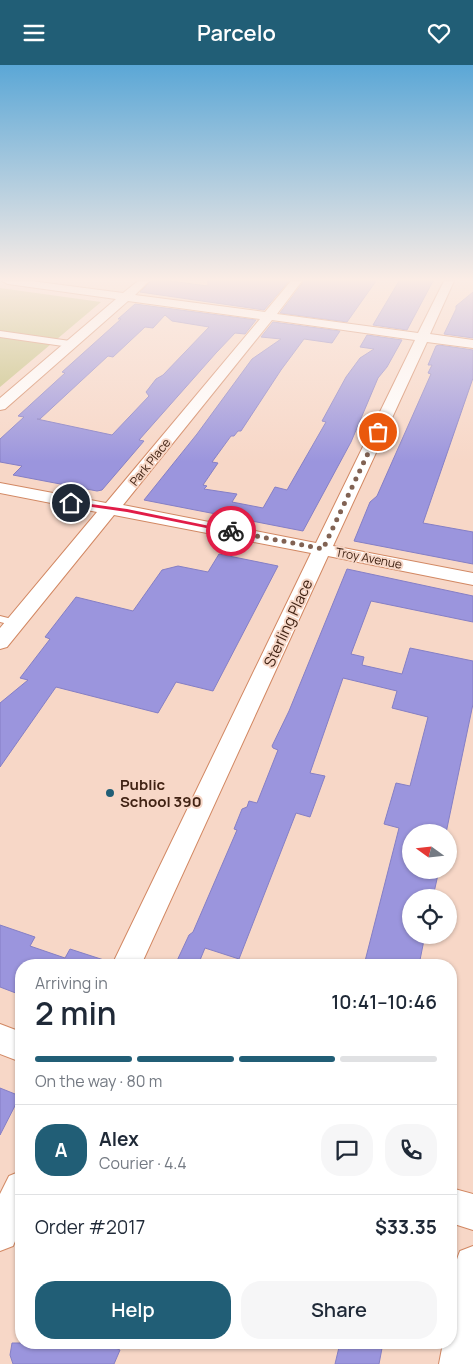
<!DOCTYPE html>
<meta charset="utf-8">
<style>
:root{--surface:#fff;--page:#f6f6f7;--text:#1f2937;--muted:#747a83;--line:#e0e1e3;--accent:#215e76}
body{margin:0;font-family:Manrope,sans-serif;background:var(--page);color:var(--text);height:100vh;display:flex;flex-direction:column;font-size:19px;white-space:nowrap}
*{box-sizing:border-box;margin:0}
p{font-size:16px;color:var(--muted)}
.icon{flex:none;width:28px;height:28px;fill:none;stroke:currentColor;stroke-width:2;stroke-linecap:round;stroke-linejoin:round}
.map{position:relative;flex:1;overflow:hidden}
.panel{position:absolute;left:15px;top:894px;width:442px;height:390px;display:flex;flex-direction:column;background:var(--surface);border-radius:20px;box-shadow:0 1px 4px #0004}
.panel>*{flex:none}
.needle{width:32px;rotate:285deg}
.tools{position:absolute;left:402px;top:759px;display:grid;gap:10px}
.tools a{display:grid;place-items:center;width:55px;height:55px;border-radius:50%;background:var(--surface);box-shadow:0 1px 4px #0004;font-size:25px}
.pin{position:absolute;display:grid;place-items:center;width:42px;height:42px;color:#fff;margin:-21px;border:2px solid #fff;border-radius:50%;box-shadow:0 1px 5px #0007}
.courier{position:absolute;display:grid;place-items:center;width:50px;height:50px;margin:-25px;border:4px solid #e11d48;border-radius:50%;background:#fff;color:#222;box-shadow:0 1px 6px #0007}
.head em{font-style:normal;font-weight:600}
.head div{display:flex;flex-direction:column-reverse}
.head{display:flex;align-items:center;justify-content:space-between;height:85px;padding:0 20px}
h1{font-size:32px;font-weight:600;line-height:38px}
.bar{display:grid;grid-template-columns:repeat(4,1fr);gap:8px 5px;align-content:center;height:60px;padding:0 20px}
.bar i{height:6px;border-radius:4px;background:var(--line)}
.bar .on{background:var(--accent)}
.bar p{grid-column:span 4}
.line{display:flex;align-items:center;gap:12px;padding:0 20px;border-top:1px solid var(--line)}
.line div{flex:1}
.round{display:grid;place-items:center;flex:none;width:52px;height:52px;border-radius:20px;background:var(--page)}
.cta{display:flex;gap:10px;margin-top:auto;padding:10px 20px}
.cta a{flex:1;height:58px;border-radius:20px;background:var(--accent);color:#fff;font-size:20px;font-weight:600;line-height:58px;text-align:center}
.cta a+a{background:var(--page);color:var(--text)}
header{display:flex;justify-content:space-between;align-items:center;height:65px;padding:0 20px;background:var(--accent);color:#fff;font-size:22px;font-weight:600}
.map>svg:first-child{display:block}
.green{fill:#c2c07d}
.building{fill:#9b95dd;stroke:#857fc5;fill-rule:evenodd}
.lines{fill:none;stroke-linecap:round;stroke-linejoin:round}
.service-casing{stroke:#d28863;stroke-width:2}
.pedestrian-casing{stroke:#d28863;stroke-width:2}
.minor-casing{stroke:#d28863;stroke-width:2}
.service{fill:#fff;fill-rule:evenodd}
.pedestrian{fill:#fff;fill-rule:evenodd}
.minor{fill:#fff;fill-rule:evenodd}
.route{fill:#e11d48}
.done{stroke:#816253;stroke-width:5;stroke-dasharray:0 9}
.poi-dot{fill:#215e76;stroke:#f7d7c7;stroke-width:2}
.labels{text-anchor:middle;dominant-baseline:central;stroke-width:4;stroke-linejoin:round;paint-order:stroke}
.far-street-label{font-size:12px;fill:#412314;stroke:#f7d7c7}
.street-label{font-size:15px;fill:#412314;stroke:#f7d7c7}
.poi-label{font-size:15px;font-weight:bold;fill:#412314;stroke:#f7d7c7;text-anchor:start}
</style>
<header><svg class="icon" aria-label="menu" viewBox="0 0 24 24"><path d="M4 6h16M4 12h16M4 18h16"/></svg>Parcelo<svg class="icon" aria-label="heart" viewBox="0 0 24 24"><path d="M12 20l-8-8c-3-5 5-10 8-4 3-6 11-1 8 4z"/></svg></header>
<div class="map">
<svg width="473" height="1299" viewBox="0 0 473 1299">
<rect width="100%" height="100%" fill="#f7d7c7"/>
<path class="green" d="M 0,223 L 101,237 L 0,322 Z"/>
<g class="building">
<path d="M 151,216 L 169,216 L 208,221 L 208,216 L 289,216 L 264,245 L 140,227 Z"/>
<path d="M 304,216 L 376,216 L 347,257 L 280,248 Z"/>
<path d="M 399,216 L 433,216 L 407,265 L 373,260 Z"/>
<path d="M 473,227 L 473,273 L 444,269 L 456,244 L 456,241 Z"/>
<path d="M 135,239 L 256,255 L 245,269 L 235,268 L 216,288 L 139,375 L 144,376 L 102,425 L 97,426 L 13,410 L 22,401 L 0,397 L 0,374 L 24,352 L 18,351 L 65,308 L 62,307 L 121,254 L 118,254 ZM 165,250 L 172,256 L 209,262 L 163,310 L 156,314 L 146,327 L 149,331 L 112,370 L 37,354 L 40,354 L 108,291 L 113,292 L 145,262 L 153,263 Z"/>
<path d="M 273,257 L 340,266 L 332,278 L 304,274 L 281,305 L 241,366 L 238,366 L 234,371 L 231,371 L 212,397 L 218,398 L 203,420 L 207,421 L 204,424 L 237,429 L 232,437 L 263,443 L 275,422 L 287,425 L 326,357 L 322,356 L 346,312 L 360,293 L 374,284 L 360,282 L 367,270 L 402,275 L 387,302 L 378,313 L 351,377 L 303,466 L 144,435 L 197,369 L 252,294 L 281,274 L 261,272 Z"/>
<path d="M 439,280 L 473,285 L 473,313 L 423,458 L 473,467 L 473,499 L 354,476 L 370,437 L 377,431 L 431,309 L 428,308 L 432,300 L 428,300 L 436,281 Z"/>
<path d="M 219,489 L 278,501 L 213,626 L 176,617 L 158,648 L 56,622 L 0,702 L 0,638 L 28,615 L 20,613 L 50,574 L 45,572 L 76,532 L 133,546 L 162,505 L 178,501 L 208,507 Z"/>
<path d="M 347,504 L 473,531 L 473,557 L 371,536 L 351,589 L 364,592 L 362,600 L 402,609 L 410,583 L 473,596 L 473,639 L 446,768 L 411,768 L 411,805 L 439,805 L 433,832 L 411,832 L 411,870 L 425,870 L 419,900 L 364,900 L 399,763 L 384,759 L 396,718 L 410,721 L 428,652 L 392,643 L 397,626 L 343,613 L 310,708 L 325,711 L 310,752 L 296,748 L 239,894 L 205,883 L 198,900 L 175,900 L 189,870 L 193,867 L 237,765 L 234,764 L 242,744 L 247,742 L 249,736 L 257,738 L 278,685 L 273,683 L 272,681 L 289,646 Z"/>
<path d="M 0,860 L 35,872 L 30,881 L 65,893 L 70,884 L 110,897 L 110,900 L 21,900 L 21,930 L 0,922 Z"/>
<path d="M 0,1023 L 20,1031 L 0,1070 Z"/>
<path d="M 12,1278 L 103,1278 L 120,1285 L 114,1299 L 13,1299 L 10,1290 Z"/>
<path d="M 340,1278 L 383,1278 L 379,1299 L 335,1299 Z"/>
</g>
<g class="lines">
<g class="service-casing">
<path id="service" d="M 0,551 L 20,556 L 21,558 L 16,561 L 0,557 Z"/>
</g>
<g class="pedestrian-casing">
<path id="pedestrian" d="M 0,266 L 70,276 L 75,279 L 70,282 L 0,272 Z"/>
</g>
<g class="minor-casing">
<g id="minor">
<path d="M 2,216 L 31,216 L 123,228 L 138,216 L 149,216 L 135,230 L 265,247 L 291,216 L 302,216 L 277,249 L 418,268 L 444,216 L 454,216 L 430,269 L 473,275 L 473,283 L 427,277 L 333,481 L 473,508 L 473,520 L 328,491 L 141,900 L 112,900 L 311,488 L 114,450 L 7,582 L 0,584 L 0,563 L 97,447 L 0,428 L 0,418 L 106,438 L 260,254 L 128,236 L 5,344 L 0,345 L 0,333 L 116,234 L 8,219 ZM 272,255 L 415,275 L 316,478 L 123,440 Z"/>
<path d="M 0,959 L 21,967 L 21,997 L 0,989 Z"/>
<path d="M 21,1106 L 21,1162 L 13,1181 L 0,1186 L 0,1129 L 9,1111 Z"/>
<path d="M 451,1123 L 473,1129 L 473,1165 L 451,1158 Z"/>
<path d="M 473,1181 L 473,1299 L 439,1299 L 443,1278 L 451,1278 C 451,1247 448,1215 460,1186 Z"/>
</g>
</g>
<use href="#service" class="service"/>
<use href="#pedestrian" class="pedestrian"/>
<use href="#minor" class="minor"/>
</g>
<linearGradient id="sky" x2="0" y2="1"><stop stop-color="#5ba7d6"/><stop offset="0.54" stop-color="#fbede6"/><stop offset="1" stop-color="#fbede6" stop-opacity="0"/></linearGradient>
<rect width="473" height="397" fill="url(#sky)"/>
<path class="route" d="M 69,436 L 127,444 L 234,466 L 231,468 L 127,447 L 71,439 Z"/>
<g class="lines">
<path class="done" d="M 231,466 L 323,484 L 378,367"/>
</g>
<circle class="poi-dot" cx="110" cy="728" r="5"/>
<g class="labels">
<g class="far-street-label">
<text transform="translate(150 397) rotate(-51)">Park Place</text>
<text transform="translate(369 493) rotate(11)">Troy Avenue</text>
</g>
<g class="street-label">
<text transform="translate(288 558) rotate(-65)">Sterling Place</text>
</g>
<g class="poi-label">
<text x="120" y="719">Public<tspan x="120" dy="17">School 390</tspan></text>
</g>
</g>
</svg>
<div class="tools">
<a><svg class="needle" viewBox="-14 -14 28 28"><path d="M0-13l5 13h-10z" fill="#e53935"/><path d="M0 13l5-13h-10z" fill="#747a83"/></svg></a>
<a><svg class="icon" aria-label="locate" viewBox="0 0 24 24"><circle cx="12" cy="12" r="6"/><path d="M12 2v4M12 18v4M2 12h4M18 12h4"/></svg></a>
</div>
<div class="pin" style="left:378px;top:367px;background:#ea580c"><svg class="icon" aria-label="bag" viewBox="0 0 24 24"><path d="M5 8h14l-1 12H6zM9 8a3 3 0 0 1 6 0"/></svg></div>
<div class="pin" style="left:71px;top:438px;background:#1f2937"><svg class="icon" aria-label="home" viewBox="0 0 24 24"><path d="M3 11l9-7 9 7M6 9v11h12V9"/></svg></div>
<div class="courier" style="left:231px;top:466px"><svg class="icon" aria-label="bike" viewBox="0 0 24 24"><circle cx="6" cy="16" r="4"/><circle cx="18" cy="16" r="4"/><path d="M6 16l4-8h5l3 8M10 8l3 8H6M13 5h3"/></svg></div>
<section class="panel">
<div class="head"><div><h1>2 min</h1><p>Arriving in</p></div><em>10:41–10:46</em></div>
<div class="bar"><i class="on"></i><i class="on"></i><i class="on"></i><i></i><p>On the way · 80 m</p></div>
<div class="line" style="height:90px"><b class="round" style="background:var(--accent);color:#fff">A</b><div><b>Alex</b><p>Courier · 4.4</p></div><a class="round"><svg class="icon" aria-label="chat" viewBox="0 0 24 24"><path d="M4 5h16v11H9l-5 4z"/></svg></a><a class="round"><svg class="icon" aria-label="phone" viewBox="0 0 24 24"><path d="M5 4h4l2 5-3 2q2 4 5 5l2-3 5 2v4C11 20 4 13 5 4z"/></svg></a></div>
<div class="line" style="height:65px"><div>Order #2017</div><b>$33.35</b></div>
<div class="cta"><a>Help</a><a>Share</a></div>
</section>
</div>
